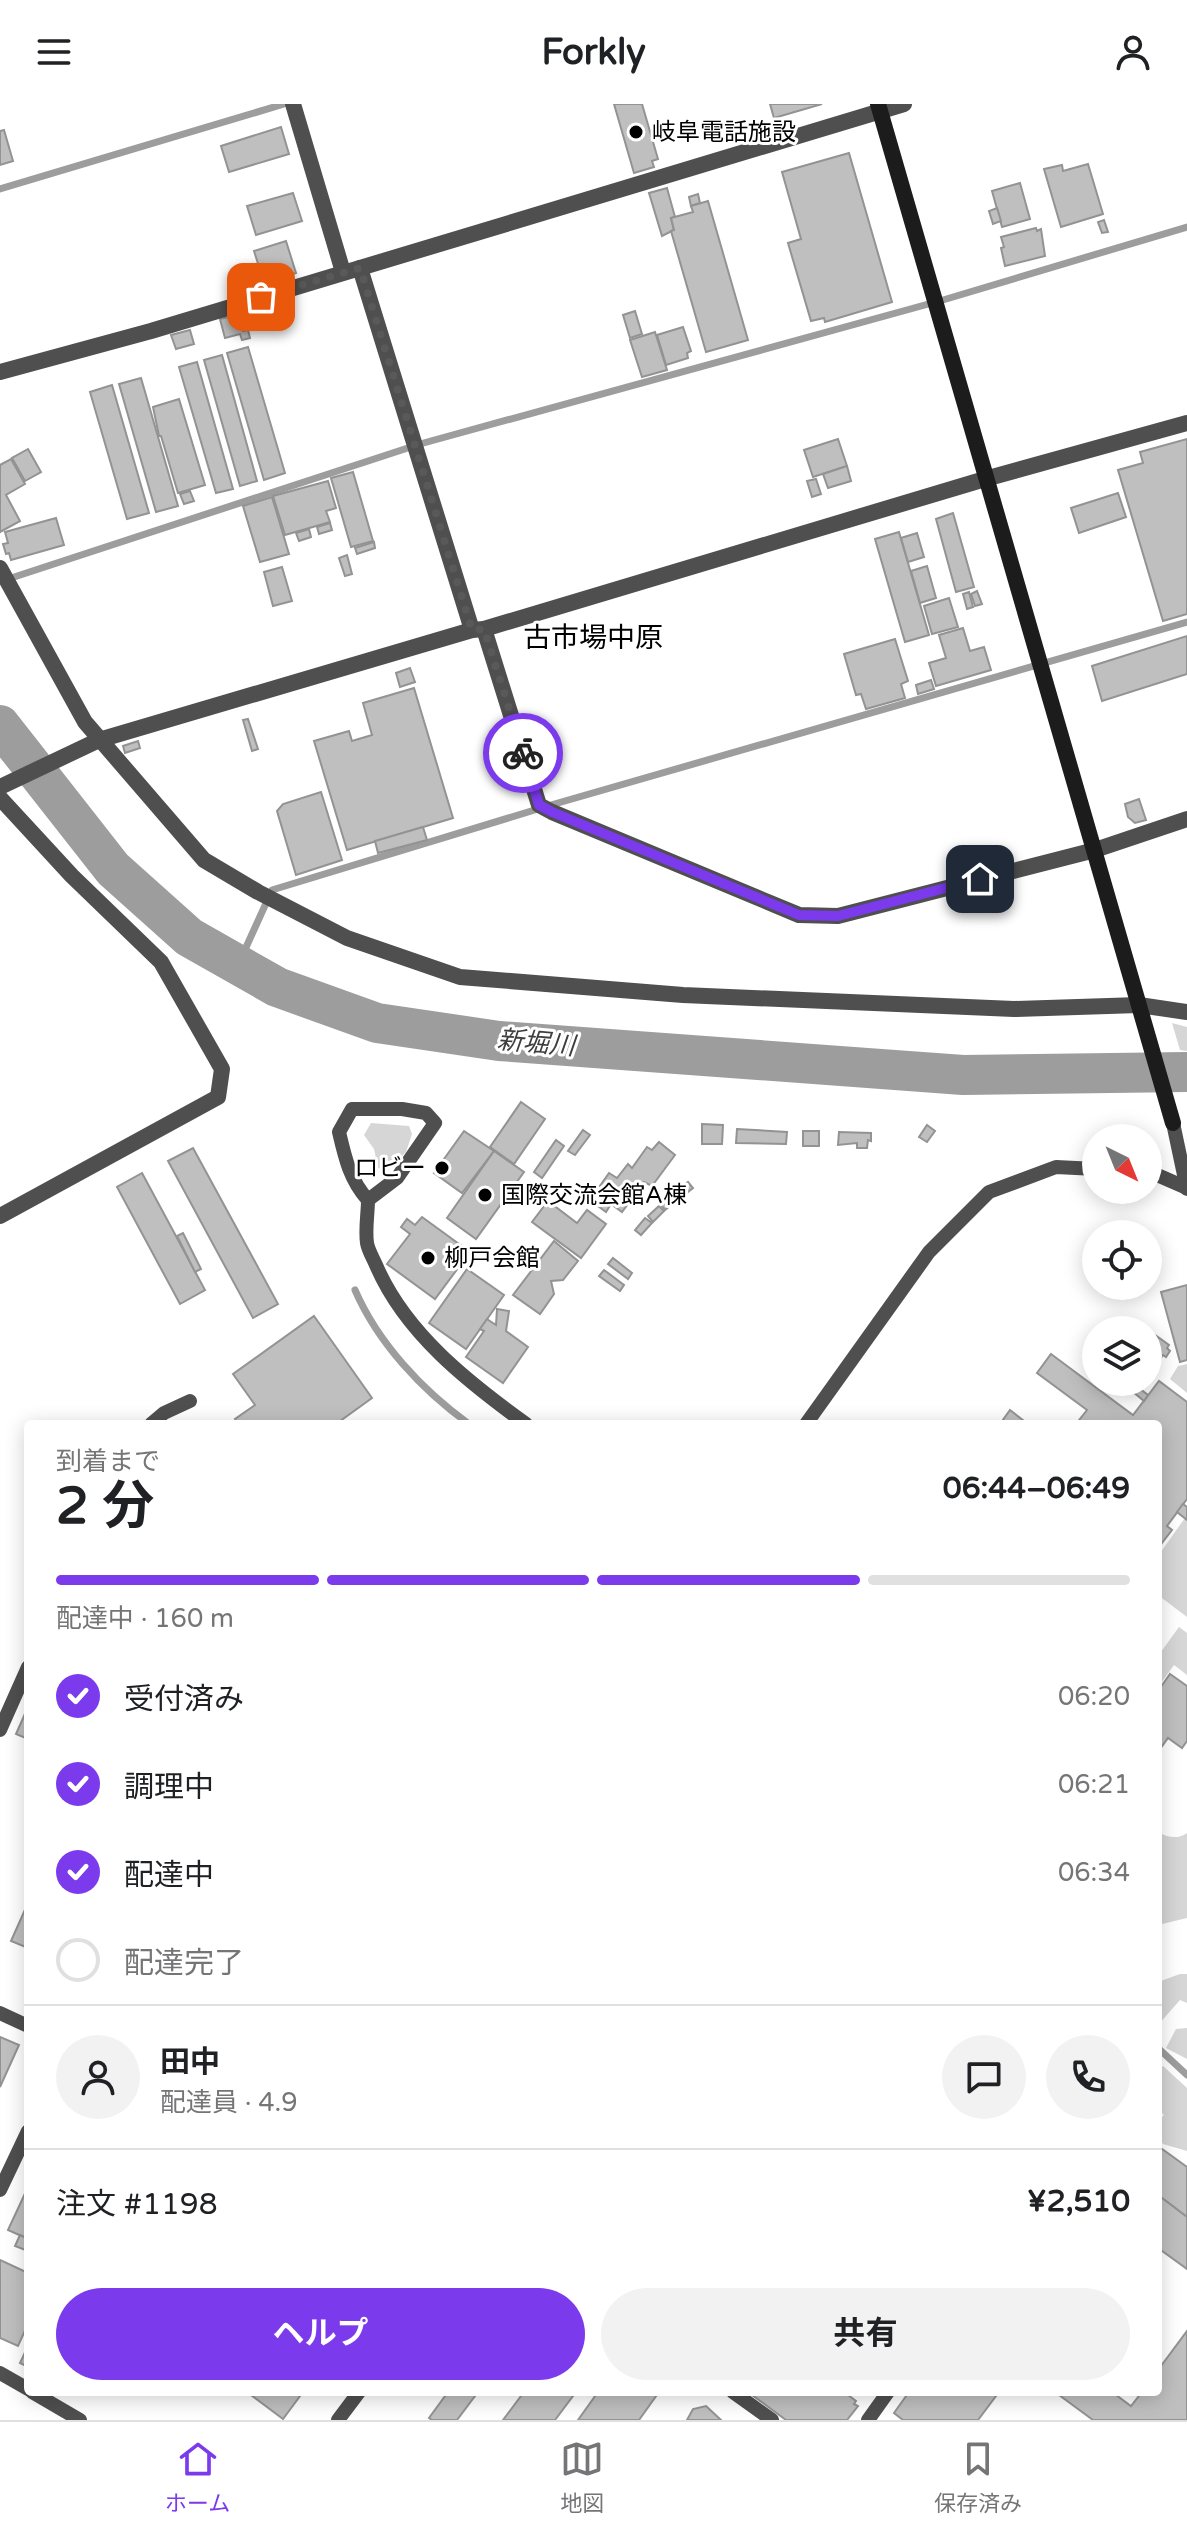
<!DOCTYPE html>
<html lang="ja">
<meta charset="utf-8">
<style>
:root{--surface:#fff;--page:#f2f2f2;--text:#202124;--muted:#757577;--line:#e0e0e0;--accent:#7c3aed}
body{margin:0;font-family:"Varela Round","Noto Sans JP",sans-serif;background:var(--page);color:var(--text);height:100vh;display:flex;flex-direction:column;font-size:30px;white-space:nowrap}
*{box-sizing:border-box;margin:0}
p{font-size:26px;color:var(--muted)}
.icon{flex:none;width:44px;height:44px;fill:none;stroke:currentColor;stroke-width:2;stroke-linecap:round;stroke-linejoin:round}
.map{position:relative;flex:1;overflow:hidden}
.details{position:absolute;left:24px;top:1316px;width:1138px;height:976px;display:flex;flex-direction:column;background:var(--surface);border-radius:8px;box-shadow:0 4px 20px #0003}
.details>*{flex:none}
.needle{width:52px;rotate:137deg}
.controls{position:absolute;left:1082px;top:1020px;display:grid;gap:16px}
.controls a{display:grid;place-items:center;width:80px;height:80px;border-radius:50%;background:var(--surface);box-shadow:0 4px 20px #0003;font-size:40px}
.pin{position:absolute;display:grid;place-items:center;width:68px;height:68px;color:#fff;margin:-34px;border-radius:16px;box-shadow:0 4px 12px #0006}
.courier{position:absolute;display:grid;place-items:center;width:80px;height:80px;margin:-40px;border:6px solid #7c3aed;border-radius:50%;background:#fff;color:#222;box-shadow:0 2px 10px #0007}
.head em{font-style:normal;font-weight:700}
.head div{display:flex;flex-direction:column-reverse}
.head{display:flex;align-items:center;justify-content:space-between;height:136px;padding:0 32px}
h1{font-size:52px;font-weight:700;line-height:60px}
.bar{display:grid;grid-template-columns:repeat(4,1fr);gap:12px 8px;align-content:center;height:96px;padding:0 32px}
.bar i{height:10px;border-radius:6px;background:var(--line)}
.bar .selected{background:var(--accent)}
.bar p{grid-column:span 4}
.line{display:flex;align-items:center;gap:20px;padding:0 32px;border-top:2px solid var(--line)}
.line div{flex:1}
.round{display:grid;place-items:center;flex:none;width:84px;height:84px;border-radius:42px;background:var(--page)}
ol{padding:0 32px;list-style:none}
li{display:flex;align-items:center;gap:24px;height:88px}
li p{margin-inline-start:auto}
li .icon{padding:8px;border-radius:50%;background:var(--accent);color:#fff;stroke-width:4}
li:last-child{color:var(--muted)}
li i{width:44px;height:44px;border:4px solid var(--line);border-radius:50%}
.primary-button{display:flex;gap:16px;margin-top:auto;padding:16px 32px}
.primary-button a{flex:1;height:92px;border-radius:48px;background:var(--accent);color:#fff;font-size:32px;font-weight:700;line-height:92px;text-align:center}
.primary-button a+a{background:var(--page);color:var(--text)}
header{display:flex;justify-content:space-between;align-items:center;height:104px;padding:0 32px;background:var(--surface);font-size:36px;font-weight:700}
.menu{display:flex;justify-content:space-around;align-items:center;height:112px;border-top:2px solid var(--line);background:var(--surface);font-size:22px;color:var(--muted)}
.menu a{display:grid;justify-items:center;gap:4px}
.menu .selected{color:var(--accent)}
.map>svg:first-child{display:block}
.green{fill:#d6d6d6}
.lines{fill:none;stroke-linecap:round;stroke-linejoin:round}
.stream{stroke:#9d9d9d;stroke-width:7}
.river{stroke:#9d9d9d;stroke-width:40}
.building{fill:#bfbfbf;stroke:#939393;stroke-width:2}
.lane{stroke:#4f4f4f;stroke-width:14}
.street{stroke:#4f4f4f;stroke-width:16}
.secondary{stroke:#1c1c1c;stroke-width:16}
.done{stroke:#595959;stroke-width:8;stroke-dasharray:0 14.4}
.route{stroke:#7c3aed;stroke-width:10}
.poi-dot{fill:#000;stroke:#fff;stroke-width:3}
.labels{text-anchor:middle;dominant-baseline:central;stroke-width:6;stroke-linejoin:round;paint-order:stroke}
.poi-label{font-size:24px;fill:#000;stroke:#fff;text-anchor:start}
.water-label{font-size:26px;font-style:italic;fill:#3e3e3e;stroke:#fff}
.quarter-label{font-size:28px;fill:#000;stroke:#fff}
</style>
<header><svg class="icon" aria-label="menu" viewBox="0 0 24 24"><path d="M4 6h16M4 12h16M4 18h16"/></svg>Forkly<svg class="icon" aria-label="person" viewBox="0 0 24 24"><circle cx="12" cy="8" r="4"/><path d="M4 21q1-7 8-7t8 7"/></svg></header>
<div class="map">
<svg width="1187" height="2316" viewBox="0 0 1187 2316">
<rect width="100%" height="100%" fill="#fff"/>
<g class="green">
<path d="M 1172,919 L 1187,923 L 1187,947 L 1180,946 Z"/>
<path d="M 371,1019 L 409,1022 L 412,1030 L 406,1048 L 388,1066 L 378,1064 L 374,1045 L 364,1031 Z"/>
<path d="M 1187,1260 L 1187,1289 L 1170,1275 L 1178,1262 Z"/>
<path d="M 1187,1411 L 1187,1513 L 1158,1491 L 1158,1452 Z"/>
<path d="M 1179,1523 L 1187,1529 L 1187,1571 L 1174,1561 L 1158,1583 L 1158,1552 Z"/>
<path d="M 1158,1728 C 1167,1733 1177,1736 1187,1729 L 1187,1814 L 1158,1821 Z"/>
<path d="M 1180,1870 L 1187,1870 L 1187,1899 L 1180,1896 L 1158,1921 L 1158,1878 Z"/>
<path d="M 1187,1924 L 1187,1955 L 1166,1944 L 1176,1925 Z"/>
<path d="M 1163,1962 L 1187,1984 L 1187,2047 L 1163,2040 L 1158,2034 L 1158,2017 L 1164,2011 L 1158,2005 L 1158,1967 Z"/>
</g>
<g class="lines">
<g class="stream">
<path d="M 0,85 L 284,0"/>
<path d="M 5,476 L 420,340 L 943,196 L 1187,123"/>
<path d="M 238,861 L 272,786 L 551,701 L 1187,518"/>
<path d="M 355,1186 C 378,1239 422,1286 469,1320"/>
<path d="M 1158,1944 L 1187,1971"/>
</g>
<path class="river" d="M 0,621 L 113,765 L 189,833 L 277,883 L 377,919 L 499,937 L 963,971 L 1187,968"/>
</g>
<g class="building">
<path d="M 614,0 L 642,0 L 658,55 L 652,57 L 654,63 L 634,69 Z"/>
<path d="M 770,0 L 822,0 L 774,14 Z"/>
<path d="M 281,23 L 289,50 L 229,68 L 221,42 Z"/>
<path d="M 4,26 L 13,57 L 0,61 L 0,27 Z"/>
<path d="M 849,49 L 892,198 L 825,218 L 824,214 L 811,217 L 788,139 L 801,135 L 782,68 Z"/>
<path d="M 1088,60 L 1103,110 L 1061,123 L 1044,65 L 1062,61 L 1063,67 Z"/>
<path d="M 1020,79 L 1030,115 L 1002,123 L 992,87 Z"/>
<path d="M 667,84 L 675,113 L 671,114 L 674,126 L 662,132 L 649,89 Z"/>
<path d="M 293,89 L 302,117 L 256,131 L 247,102 Z"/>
<path d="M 698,90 L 700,99 L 691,102 L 689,93 Z"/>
<path d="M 708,97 L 748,236 L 706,248 L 671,127 L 674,126 L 671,114 L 693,108 L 691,102 Z"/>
<path d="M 997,104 L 1001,117 L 993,120 L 989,107 Z"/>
<path d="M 1104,116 L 1108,128 L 1102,129 L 1098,118 Z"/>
<path d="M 1036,124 L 1037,127 L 1041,125 L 1045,152 L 1005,162 L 1001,144 L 1004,143 L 1001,133 Z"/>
<path d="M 286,137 L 296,169 L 264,179 L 254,147 Z"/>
<path d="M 635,207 L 642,230 L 630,234 L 623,211 Z"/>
<path d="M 237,211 L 243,227 L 248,226 L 250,234 L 242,236 L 240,230 L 225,234 L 220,215 Z"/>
<path d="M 683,223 L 691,247 L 687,249 L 688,254 L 666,261 L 657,231 Z"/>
<path d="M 190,226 L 194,240 L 176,245 L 171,231 Z"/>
<path d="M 655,228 L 667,266 L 642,273 L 630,236 Z"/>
<path d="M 248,243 L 285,369 L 264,376 L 227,249 Z"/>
<path d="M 222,251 L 257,377 L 240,382 L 204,256 Z"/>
<path d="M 197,258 L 233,385 L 216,389 L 179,263 Z"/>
<path d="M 141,274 L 178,402 L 156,408 L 119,280 Z"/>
<path d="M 112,281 L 149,409 L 127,415 L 90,288 Z"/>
<path d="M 179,295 L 205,381 L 178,389 L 161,332 L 159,332 L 153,303 Z"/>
<path d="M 838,335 L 847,362 L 813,373 L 804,346 Z"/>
<path d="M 1187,335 L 1187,510 L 1163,517 L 1118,366 L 1143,359 L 1140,348 Z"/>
<path d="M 28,345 L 41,368 L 25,377 L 12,354 Z"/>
<path d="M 11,355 L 25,380 L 6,391 L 20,417 L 0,428 L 0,361 Z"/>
<path d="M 847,362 L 851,377 L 828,384 L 823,370 Z"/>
<path d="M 353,368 L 373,437 L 351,443 L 331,374 Z"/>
<path d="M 816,375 L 821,390 L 812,393 L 807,377 Z"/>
<path d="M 328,377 L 336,404 L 326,407 L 330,418 L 285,431 L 273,392 Z"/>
<path d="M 190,387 L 194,397 L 184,400 L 180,390 Z"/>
<path d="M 1118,389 L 1126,413 L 1079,429 L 1071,404 Z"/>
<path d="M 272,393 L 289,450 L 260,458 L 243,402 Z"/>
<path d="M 953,409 L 974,483 L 956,488 L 936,415 Z"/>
<path d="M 56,414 L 64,441 L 11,456 L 9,449 L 6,450 L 3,440 L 8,439 L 5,428 Z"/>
<path d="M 330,419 L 332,426 L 319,430 L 317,423 Z"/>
<path d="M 309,425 L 311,433 L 299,437 L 296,429 Z"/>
<path d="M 899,428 L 929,531 L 905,538 L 875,435 Z"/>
<path d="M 917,429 L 924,453 L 908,458 L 901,434 Z"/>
<path d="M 374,438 L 375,444 L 357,450 L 355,444 Z"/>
<path d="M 347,451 L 352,470 L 345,472 L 339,454 Z"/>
<path d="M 927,462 L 936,494 L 920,499 L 911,467 Z"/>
<path d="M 282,463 L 292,497 L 273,502 L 264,468 Z"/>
<path d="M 977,487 L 982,500 L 975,502 L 971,490 Z"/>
<path d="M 969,488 L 973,503 L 967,505 L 963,490 Z"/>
<path d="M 949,494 L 958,523 L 932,530 L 924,502 Z"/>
<path d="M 963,524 L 970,547 L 984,543 L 991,566 L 936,582 L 929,559 L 946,554 L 939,531 Z"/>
<path d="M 1187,532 L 1187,570 L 1102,597 L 1092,562 Z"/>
<path d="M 895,535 L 908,577 L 901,580 L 905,594 L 866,605 L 861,590 L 856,591 L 844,550 Z"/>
<path d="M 410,564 L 415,578 L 400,583 L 396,569 Z"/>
<path d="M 931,576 L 934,585 L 918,590 L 916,581 Z"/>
<path d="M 414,584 L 453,714 L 347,746 L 314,637 L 349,627 L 352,637 L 372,631 L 363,599 Z"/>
<path d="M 248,615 L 258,645 L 252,647 L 243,616 Z"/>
<path d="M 138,637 L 140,644 L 125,649 L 123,642 Z"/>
<path d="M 321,688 L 342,756 L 296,771 L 277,707 L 283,700 Z"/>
<path d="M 1139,695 L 1146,716 L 1135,719 L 1128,713 L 1125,700 Z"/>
<path d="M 423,723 L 427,736 L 378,749 L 375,737 Z"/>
<path d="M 521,998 L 545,1015 L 514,1060 L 490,1043 Z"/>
<path d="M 702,1020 L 723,1021 L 722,1040 L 702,1040 Z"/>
<path d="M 927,1021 L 935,1027 L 927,1038 L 919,1033 Z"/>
<path d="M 737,1025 L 787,1028 L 786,1040 L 736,1039 Z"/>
<path d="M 583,1026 L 590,1031 L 575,1051 L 568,1047 Z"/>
<path d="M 464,1027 L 494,1047 L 462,1089 L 434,1069 Z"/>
<rect x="803" y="1027" width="16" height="15"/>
<path d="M 839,1028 L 871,1029 L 871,1037 L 868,1036 L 867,1044 L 857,1044 L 857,1039 L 838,1041 Z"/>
<path d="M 556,1036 L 564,1042 L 542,1074 L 534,1068 Z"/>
<path d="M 659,1038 L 675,1051 L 652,1082 L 644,1078 L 622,1108 L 611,1100 L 606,1108 L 590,1096 L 609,1069 L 617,1074 L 628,1060 L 632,1064 L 647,1043 L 652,1046 Z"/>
<path d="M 193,1044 L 278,1200 L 253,1214 L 168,1057 Z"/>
<path d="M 494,1047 L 524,1068 L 476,1135 L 447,1114 Z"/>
<path d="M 142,1069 L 205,1186 L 180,1200 L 117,1083 Z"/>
<path d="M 688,1078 L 693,1084 L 679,1095 L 674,1089 Z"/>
<path d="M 672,1091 L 677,1096 L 665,1106 L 660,1099 Z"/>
<path d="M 548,1097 L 577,1119 L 587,1106 L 606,1120 L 581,1154 L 532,1118 Z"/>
<path d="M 659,1102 L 664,1107 L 653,1118 L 648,1112 Z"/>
<path d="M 422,1113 L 470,1148 L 435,1195 L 387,1160 L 410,1130 L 401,1123 L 407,1115 L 415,1121 Z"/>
<path d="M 645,1114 L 652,1119 L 641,1131 L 635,1126 Z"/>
<path d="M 183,1129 L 201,1165 L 195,1168 L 177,1132 Z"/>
<path d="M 554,1137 L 578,1157 L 563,1176 L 551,1177 L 554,1190 L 540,1210 L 513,1191 Z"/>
<path d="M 613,1154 L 632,1169 L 628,1175 L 608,1160 Z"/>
<path d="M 467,1165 L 504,1191 L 466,1245 L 429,1219 Z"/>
<path d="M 604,1166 L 624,1181 L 620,1187 L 599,1172 Z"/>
<path d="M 1187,1181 L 1187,1256 L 1180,1258 L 1161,1188 Z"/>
<path d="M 497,1205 L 509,1207 L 506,1227 L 528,1243 L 503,1279 L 466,1253 L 484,1227 L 480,1225 L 487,1215 L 496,1221 Z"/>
<path d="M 314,1212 L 372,1294 L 336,1320 L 239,1320 L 235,1315 L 255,1301 L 233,1270 Z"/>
<path d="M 1140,1220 L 1169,1241 L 1167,1244 L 1170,1247 L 1166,1253 L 1163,1251 L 1148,1271 L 1148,1226 L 1136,1226 Z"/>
<path d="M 1051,1250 L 1133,1311 L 1159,1277 L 1187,1298 L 1187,1395 L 1167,1422 L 1172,1426 L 1158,1444 L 1158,1320 L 1076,1320 L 1087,1306 L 1037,1269 Z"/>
<path d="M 1121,1278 L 1143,1278 L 1139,1284 L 1148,1291 L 1144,1297 Z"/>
<path d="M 1010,1306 L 1028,1320 L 1000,1320 Z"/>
<path d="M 1183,1400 L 1187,1403 L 1187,1416 L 1177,1408 Z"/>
<path d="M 1170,1570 L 1187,1582 L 1187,1637 L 1182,1644 L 1168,1634 L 1158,1648 L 1158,1587 Z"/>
<path d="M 28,1603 L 28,1635 L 16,1630 Z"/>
<path d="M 28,1799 L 28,1844 L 11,1837 Z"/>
<path d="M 0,1933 L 19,1941 L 0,1983 Z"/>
<path d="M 1158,2042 L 1187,2063 L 1187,2113 L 1158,2091 Z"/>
<path d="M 28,2083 L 28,2135 L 8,2126 Z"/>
<path d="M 1158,2091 L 1187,2113 L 1187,2165 L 1158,2144 Z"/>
<path d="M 20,2131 L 28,2135 L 28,2147 L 15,2142 Z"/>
<path d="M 0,2156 L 28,2169 L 28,2220 L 18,2242 L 0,2234 Z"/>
<path d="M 1187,2227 L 1187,2316 L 1093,2316 L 1055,2288 L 1112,2288 L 1131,2302 L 1142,2288 L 1158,2288 L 1158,2266 Z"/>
<path d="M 28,2242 L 28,2263 L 20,2259 Z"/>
<path d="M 247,2288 L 303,2288 L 283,2315 Z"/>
<path d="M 448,2288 L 478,2288 L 457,2316 L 432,2316 L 429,2314 Z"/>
<path d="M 524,2288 L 576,2288 L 555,2316 L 503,2316 Z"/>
<path d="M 598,2288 L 659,2288 L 639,2316 L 578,2316 Z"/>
<path d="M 748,2288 L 844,2288 L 856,2297 L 854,2300 L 858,2302 L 847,2316 L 786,2316 Z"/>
<path d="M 909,2288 L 999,2288 L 978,2316 L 903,2316 L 894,2309 Z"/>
<path d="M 706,2302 L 721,2316 L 687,2316 L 693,2305 Z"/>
</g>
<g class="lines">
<g class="lane">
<path d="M 1173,1019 L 1187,1085"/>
<path d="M 1148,1067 L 1187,1084"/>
<path d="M 368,1096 L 397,1074 L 435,1019 L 426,1009 L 402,1005 L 352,1005 L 339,1028 C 345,1054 350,1076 368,1096 C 368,1109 365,1125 367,1139 C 368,1146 373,1154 376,1161 C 405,1229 468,1278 526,1320"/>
<path d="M 151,1320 L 164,1309 L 190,1297"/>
<path d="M 806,1320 L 929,1148 L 989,1088 L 1056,1063 L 1096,1065"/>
<path d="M 0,1626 L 28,1563"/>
<path d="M 0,1909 L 28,1922"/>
<path d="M 0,2086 L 28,2027"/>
<path d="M 0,2269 L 28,2285"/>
<path d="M 32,2288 L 80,2316"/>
<path d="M 733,2288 L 772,2316"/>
<path d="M 338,2316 L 359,2288"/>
<path d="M 868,2316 L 888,2288"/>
</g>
<g class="street">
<path d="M 293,0 L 343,168"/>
<path d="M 360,164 L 472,526"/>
<path d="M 0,268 L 151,227 L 904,0"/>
<path d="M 0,464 L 85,618 L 204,756 L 258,788 L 347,834 L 460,873 L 683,891 L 1014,905 L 1139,901 L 1187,908"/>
<path d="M 484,525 L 539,701 L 552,708 L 799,811 L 838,812 L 1095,746 L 1187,715"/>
<path d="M 0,683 L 99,636 L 472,526 L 484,525 L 985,375 L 1187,319"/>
<path d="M 0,694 L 72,772 L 161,858 L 222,965 L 218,993 L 0,1112"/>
</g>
<path class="secondary" d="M 878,0 L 1173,1019"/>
</g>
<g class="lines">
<path class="done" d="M 261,193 L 360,164 L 472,526 L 484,525 L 523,649"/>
<path class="route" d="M 523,649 L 539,701 L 552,708 L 799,811 L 838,812 L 980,775"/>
</g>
<g class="poi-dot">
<circle cx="636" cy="28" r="8"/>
<circle cx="442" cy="1064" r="8"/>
<circle cx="485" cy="1091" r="8"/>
<circle cx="428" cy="1154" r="8"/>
</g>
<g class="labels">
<g class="poi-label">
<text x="652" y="28">岐阜電話施設</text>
<text x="426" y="1064" text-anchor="end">ロビー</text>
<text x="501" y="1091">国際交流会館A棟</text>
<text x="444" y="1154">柳戸会館</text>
</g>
<g class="water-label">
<text transform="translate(536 939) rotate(5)">新堀川</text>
</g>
<g class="quarter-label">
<text x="593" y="534">古市場中原</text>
</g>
</g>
</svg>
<div class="controls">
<a><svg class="needle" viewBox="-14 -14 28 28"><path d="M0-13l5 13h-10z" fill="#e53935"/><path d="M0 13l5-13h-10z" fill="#757577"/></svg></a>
<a><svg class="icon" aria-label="locate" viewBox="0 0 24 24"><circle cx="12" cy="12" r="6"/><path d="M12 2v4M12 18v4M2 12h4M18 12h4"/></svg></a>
<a><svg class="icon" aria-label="layers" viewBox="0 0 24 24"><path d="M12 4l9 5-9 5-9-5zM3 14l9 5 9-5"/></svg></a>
</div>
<div class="pin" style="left:261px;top:193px;background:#ea580c"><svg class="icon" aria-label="bag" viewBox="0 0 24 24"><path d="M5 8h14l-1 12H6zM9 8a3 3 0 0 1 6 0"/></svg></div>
<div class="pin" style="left:980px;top:775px;background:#1f2937"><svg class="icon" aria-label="home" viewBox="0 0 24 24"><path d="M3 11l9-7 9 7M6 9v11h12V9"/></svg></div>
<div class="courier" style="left:523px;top:649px"><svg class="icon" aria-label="bike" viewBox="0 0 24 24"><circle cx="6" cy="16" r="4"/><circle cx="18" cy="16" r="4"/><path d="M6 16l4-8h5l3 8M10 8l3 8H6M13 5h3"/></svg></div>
<section class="details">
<div class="head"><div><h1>2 分</h1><p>到着まで</p></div><em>06:44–06:49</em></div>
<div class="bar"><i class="selected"></i><i class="selected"></i><i class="selected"></i><i></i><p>配達中 · 160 m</p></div>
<ol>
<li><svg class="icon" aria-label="check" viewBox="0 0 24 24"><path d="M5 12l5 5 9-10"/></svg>受付済み<p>06:20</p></li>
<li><svg class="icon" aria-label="check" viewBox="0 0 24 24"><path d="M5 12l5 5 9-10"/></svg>調理中<p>06:21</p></li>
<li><svg class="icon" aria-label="check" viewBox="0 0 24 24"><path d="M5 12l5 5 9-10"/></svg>配達中<p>06:34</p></li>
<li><i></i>配達完了</li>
</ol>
<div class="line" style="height:144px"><a class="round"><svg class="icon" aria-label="person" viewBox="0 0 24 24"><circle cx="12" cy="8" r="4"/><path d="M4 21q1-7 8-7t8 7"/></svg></a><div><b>田中</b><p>配達員 · 4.9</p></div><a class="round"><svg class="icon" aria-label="chat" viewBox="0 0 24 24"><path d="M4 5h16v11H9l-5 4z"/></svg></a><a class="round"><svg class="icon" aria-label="phone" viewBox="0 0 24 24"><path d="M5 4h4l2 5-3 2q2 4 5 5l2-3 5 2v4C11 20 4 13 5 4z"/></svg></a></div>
<div class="line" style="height:104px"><div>注文 #1198</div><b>¥2,510</b></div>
<div class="primary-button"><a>ヘルプ</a><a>共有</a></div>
</section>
</div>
<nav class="menu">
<a class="selected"><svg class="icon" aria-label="home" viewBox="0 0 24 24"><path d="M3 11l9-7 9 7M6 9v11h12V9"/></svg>ホーム</a>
<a><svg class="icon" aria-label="map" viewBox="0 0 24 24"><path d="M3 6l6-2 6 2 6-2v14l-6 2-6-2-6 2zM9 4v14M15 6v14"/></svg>地図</a>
<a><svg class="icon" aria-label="saved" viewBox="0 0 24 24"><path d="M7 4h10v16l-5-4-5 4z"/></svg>保存済み</a>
</nav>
